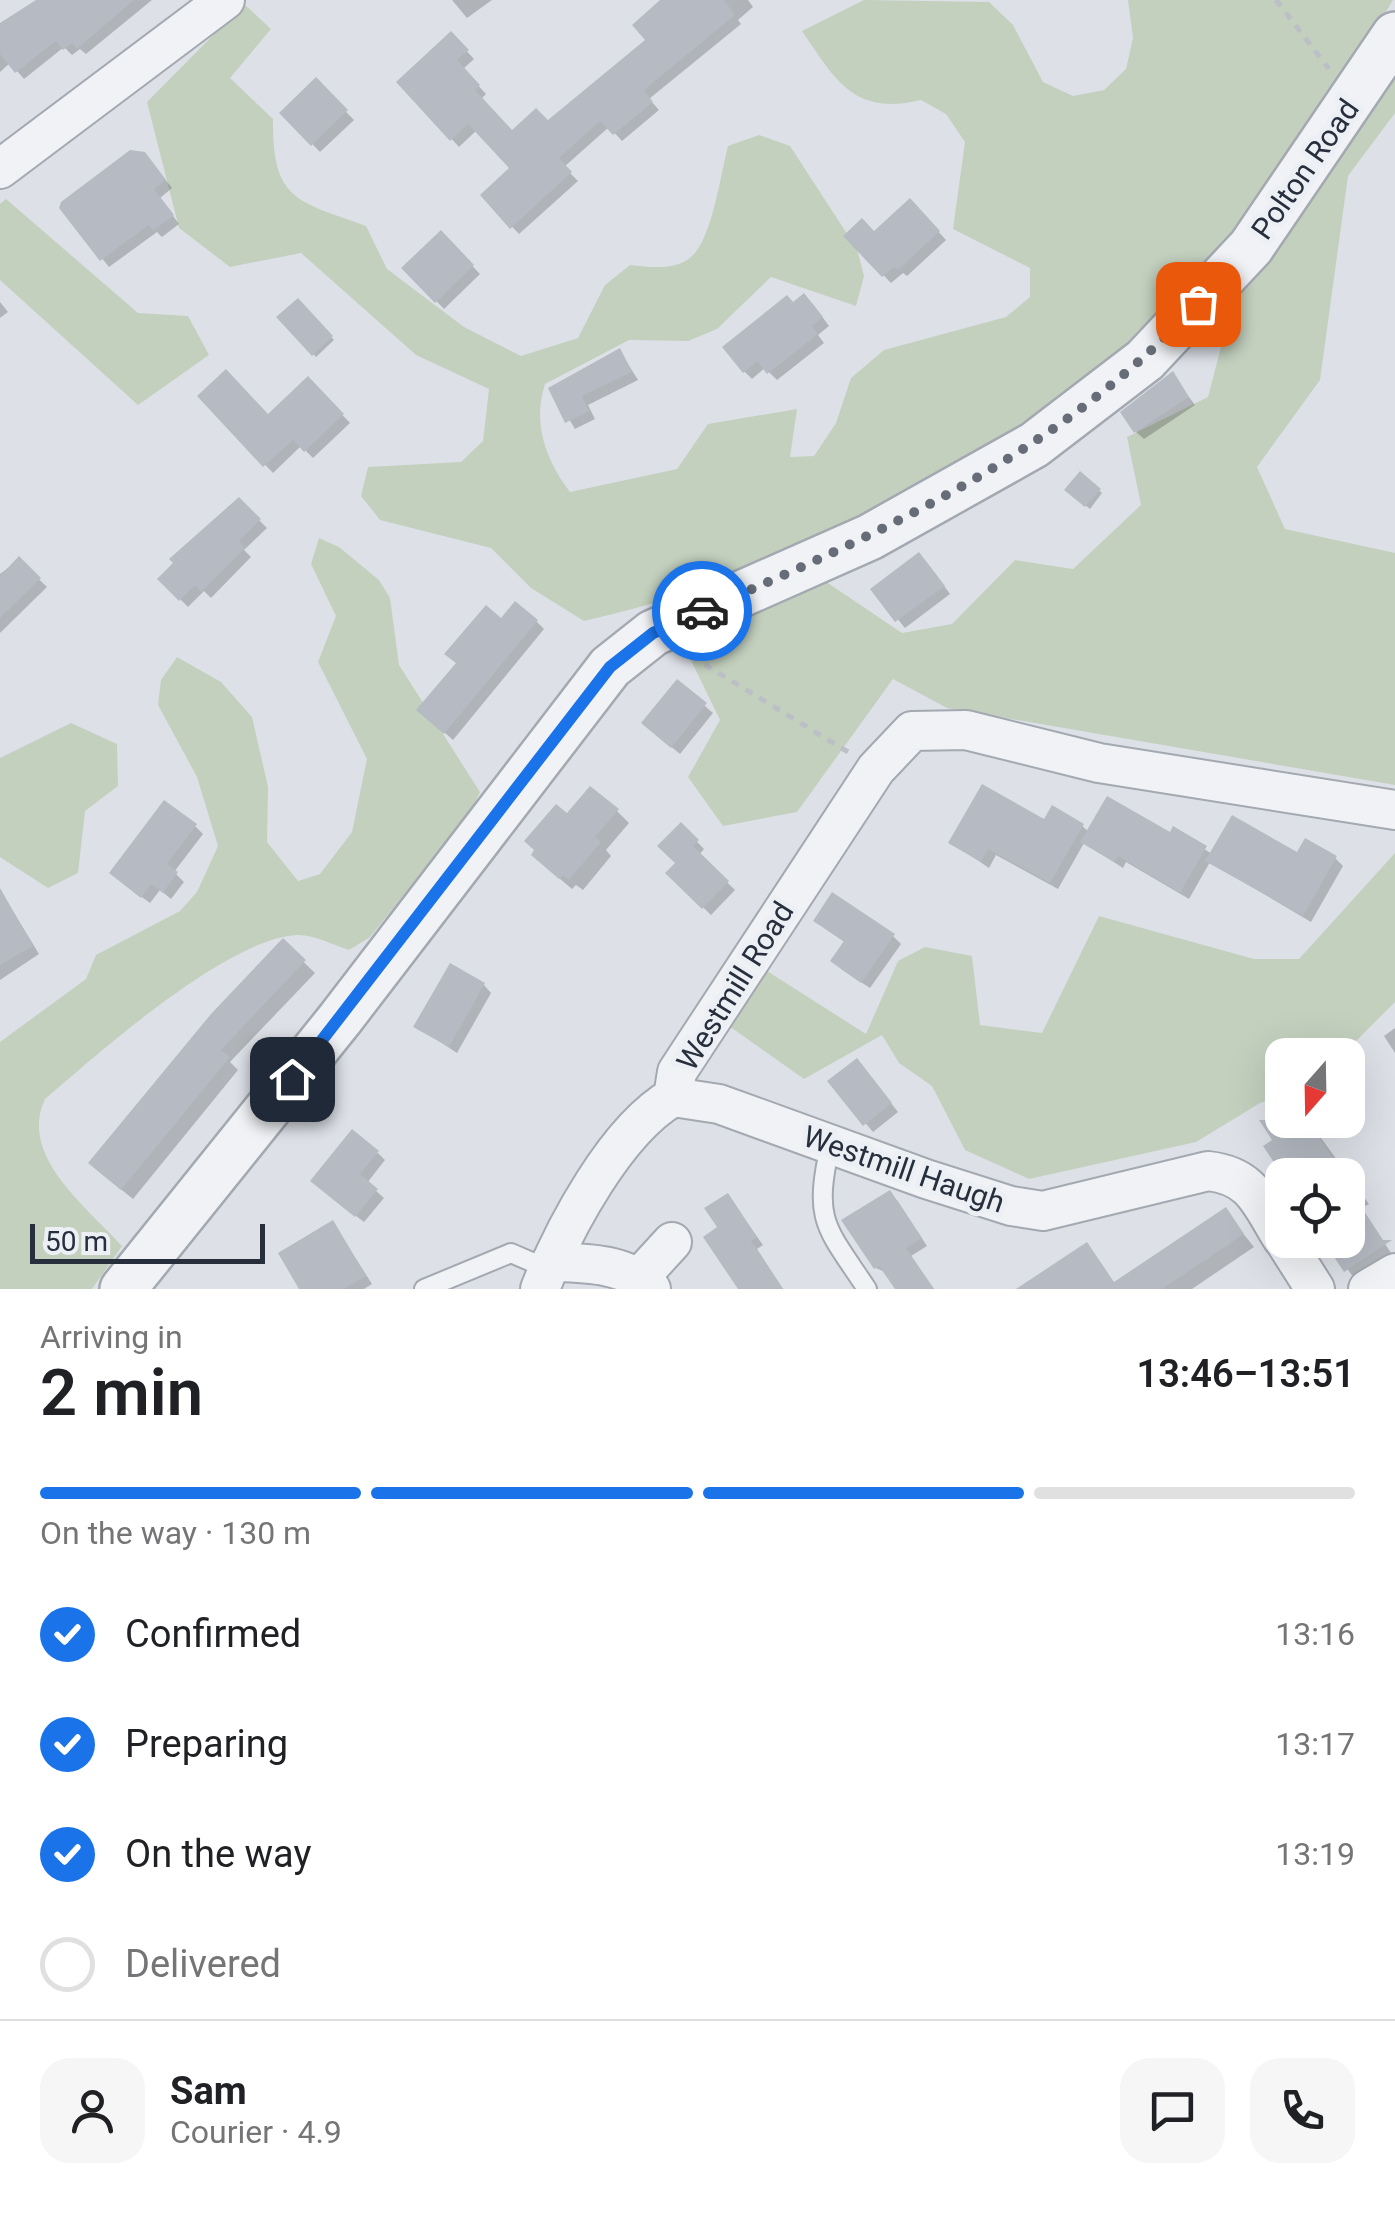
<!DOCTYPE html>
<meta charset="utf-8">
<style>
:root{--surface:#fff;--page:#f6f6f6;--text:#202124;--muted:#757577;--line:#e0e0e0;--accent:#1a73e8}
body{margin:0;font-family:Roboto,sans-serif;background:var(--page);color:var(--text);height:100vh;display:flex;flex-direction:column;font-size:38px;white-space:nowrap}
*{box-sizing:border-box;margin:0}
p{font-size:32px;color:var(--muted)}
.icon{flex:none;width:55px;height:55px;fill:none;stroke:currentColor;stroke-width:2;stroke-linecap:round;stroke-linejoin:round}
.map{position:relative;height:1289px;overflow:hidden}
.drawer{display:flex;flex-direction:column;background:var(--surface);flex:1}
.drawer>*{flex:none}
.needle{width:65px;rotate:200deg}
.controls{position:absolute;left:1265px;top:1038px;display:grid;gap:20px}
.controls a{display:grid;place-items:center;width:100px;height:100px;border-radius:20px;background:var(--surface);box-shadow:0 10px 40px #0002;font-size:50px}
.scale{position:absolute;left:30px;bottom:25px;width:235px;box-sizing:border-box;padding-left:10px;border:5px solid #272f3d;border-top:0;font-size:28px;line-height:35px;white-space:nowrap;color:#272f3d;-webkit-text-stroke:8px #ecf0f5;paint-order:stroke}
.pin{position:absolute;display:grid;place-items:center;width:85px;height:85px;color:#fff;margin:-42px;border-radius:20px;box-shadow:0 5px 15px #0006}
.courier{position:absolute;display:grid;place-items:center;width:100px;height:100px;margin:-50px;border:8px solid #1a73e8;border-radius:50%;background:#fff;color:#222;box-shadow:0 2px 12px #0007}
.headline em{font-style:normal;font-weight:600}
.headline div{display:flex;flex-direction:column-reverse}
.headline{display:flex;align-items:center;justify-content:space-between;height:170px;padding:0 40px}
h1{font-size:65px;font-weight:600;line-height:75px}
.bar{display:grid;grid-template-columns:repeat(4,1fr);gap:15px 10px;align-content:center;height:120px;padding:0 40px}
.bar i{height:12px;border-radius:8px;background:var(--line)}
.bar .on{background:var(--accent)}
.bar p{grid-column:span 4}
.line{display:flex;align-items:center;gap:25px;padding:0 40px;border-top:2px solid var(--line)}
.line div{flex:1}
.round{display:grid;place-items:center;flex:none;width:105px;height:105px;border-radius:30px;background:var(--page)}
ol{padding:0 40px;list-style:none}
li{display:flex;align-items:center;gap:30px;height:110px}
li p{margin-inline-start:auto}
li .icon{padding:10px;border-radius:50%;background:var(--accent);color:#fff;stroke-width:4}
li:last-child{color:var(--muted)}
li i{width:55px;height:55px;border:5px solid var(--line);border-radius:50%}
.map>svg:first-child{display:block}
.green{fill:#c3d0be}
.shadow{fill:#0003}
.building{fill:#b5bac3}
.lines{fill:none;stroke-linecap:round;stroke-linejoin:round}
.service-casing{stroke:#a3a8b1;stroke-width:22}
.minor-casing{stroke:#a3a8b1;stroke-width:42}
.tertiary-casing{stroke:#a3a8b1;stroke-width:50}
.path{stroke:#bcbfc5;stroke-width:5;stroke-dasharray:8 8;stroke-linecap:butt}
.service{stroke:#f0f2f5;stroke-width:18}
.minor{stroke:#f0f2f5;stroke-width:38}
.tertiary{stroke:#f0f2f5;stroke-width:45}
.done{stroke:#676d78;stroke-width:10;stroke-dasharray:0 18}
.route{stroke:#1a73e8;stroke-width:12}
.labels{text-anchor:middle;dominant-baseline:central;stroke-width:10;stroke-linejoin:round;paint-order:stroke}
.street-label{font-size:30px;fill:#272f3d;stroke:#ecf0f5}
</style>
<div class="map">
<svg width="1395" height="1289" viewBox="0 0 1395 1289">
<rect width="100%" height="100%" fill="#dde1e7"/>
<g class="green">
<path d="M 864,0 L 989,2 L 1013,25 L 1043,82 L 1073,96 L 1104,90 L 1126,69 L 1133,38 L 1128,0 L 1393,0 C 1351,69 1313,142 1266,207 C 1247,235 1216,259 1192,283 C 1028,448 811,570 584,621 L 531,588 L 491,548 L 380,520 L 361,496 L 368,467 L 461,462 L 483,441 L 489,389 L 416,355 L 301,253 L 230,267 L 179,228 L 147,102 L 244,4 L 271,29 L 230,78 L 273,119 C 272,201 297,201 366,226 L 387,269 L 464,327 L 521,356 L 578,338 L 605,285 L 630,265 C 649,267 675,271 691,257 C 712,240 721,172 728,146 L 759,135 L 790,146 L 857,249 L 864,276 L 856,306 L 771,277 L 717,329 L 688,341 L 629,340 L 545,384 C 532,423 546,460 570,492 L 677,469 L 708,424 L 797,409 L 790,457 L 814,456 L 836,423 L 851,378 L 884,350 L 1006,317 L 1030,297 L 1030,268 L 953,229 L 965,142 L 946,114 L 921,100 C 854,116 836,81 802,31 Z"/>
<path d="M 1395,64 L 1395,113 L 1348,176 L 1320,380 L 1257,467 L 1285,529 L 1395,553 L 1395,785 L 947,708 L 893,679 L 797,812 L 723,826 L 688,777 L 720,720 L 684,646 L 819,577 L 902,633 L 952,624 L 1015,560 L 1073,569 L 1141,505 L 1127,437 L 1208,397 L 1225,332 L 1222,304 Z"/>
<path d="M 6,199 L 138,313 L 188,316 L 209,355 L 138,405 L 0,280 L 0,204 Z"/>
<path d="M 319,538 L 339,547 L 379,580 L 390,598 L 399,665 L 480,792 L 470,813 L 370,937 L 349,950 C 334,945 312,934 297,935 C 226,939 99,1053 45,1099 C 18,1156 88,1208 122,1246 L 92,1289 L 0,1289 L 0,1042 L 86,979 L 96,955 L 180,911 L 197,892 L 218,846 L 197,777 L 158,705 L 161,680 L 177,657 L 221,682 L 252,717 L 268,787 L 267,842 L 298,881 L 320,874 L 352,832 L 367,759 L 318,662 L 336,616 L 311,564 Z"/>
<path d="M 71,723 L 117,744 L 118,786 L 85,811 L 78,873 L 48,888 L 0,857 L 0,758 Z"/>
<path d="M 1395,853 L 1395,1002 L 1353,1044 L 1348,1057 L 1282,1055 L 1282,1096 L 1260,1103 L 1196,1142 L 1029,1179 L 965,1150 L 932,1086 L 899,1063 L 882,1035 L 804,1079 L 729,1026 L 767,971 L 866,1034 L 898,961 L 925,947 L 972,956 L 980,1025 L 1042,1033 L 1099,916 L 1254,959 L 1299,959 Z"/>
</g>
<g class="shadow">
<path d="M 45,0 L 152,0 L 86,54 L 80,49 L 72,55 L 64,47 L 24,79 L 10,63 L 0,72 L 0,27 Z"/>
<path d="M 452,0 L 492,0 L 467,18 Z"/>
<path d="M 665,0 L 748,0 L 753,7 L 738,20 L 741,24 L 649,99 L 659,110 L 622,141 L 609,127 L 564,167 L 578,181 L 519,234 L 483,196 L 512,169 L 477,130 L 459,147 L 399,82 L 451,34 L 474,59 L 463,69 L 486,94 L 481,99 L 512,133 L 548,123 L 648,40 Z"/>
<path d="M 316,81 L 354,120 L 320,152 L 283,113 Z"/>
<path d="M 152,163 L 172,188 L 160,198 L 179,224 L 162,237 L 157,232 L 109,267 L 62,208 Z"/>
<path d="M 910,201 L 946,240 L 907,276 L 903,273 L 891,283 L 846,236 L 874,234 Z"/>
<path d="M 441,233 L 480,274 L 444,309 L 405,268 Z"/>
<path d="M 297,301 L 334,340 L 316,357 L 280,318 Z"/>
<path d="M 0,302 L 8,312 L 0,318 Z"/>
<path d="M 812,303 L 829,326 L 818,335 L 824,343 L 777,380 L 765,368 L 752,379 L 744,371 L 793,304 Z"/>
<path d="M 620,351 L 638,380 L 588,405 L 595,419 L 575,429 L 551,389 Z"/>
<path d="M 1172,374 L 1195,405 L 1144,439 L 1136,432 Z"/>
<path d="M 308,379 L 350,423 L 313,458 L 301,446 L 273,473 L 200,396 L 268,417 Z"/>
<path d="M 1080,475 L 1102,493 L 1090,509 L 1068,490 Z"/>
<path d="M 239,500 L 267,528 L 244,550 L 251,557 L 211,598 L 204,591 L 188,607 L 160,579 Z"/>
<path d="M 19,560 L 47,587 L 0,633 L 0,574 Z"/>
<path d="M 927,563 L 950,594 L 905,628 L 873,589 Z"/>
<path d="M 501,621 L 536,621 L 544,629 L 453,740 L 427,717 Z"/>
<path d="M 678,683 L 713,713 L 680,754 L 652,731 Z"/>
<path d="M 617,811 L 629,823 L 606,850 L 611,856 L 583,890 L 576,885 L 572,889 L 546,867 Z"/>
<path d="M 1045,822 L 1082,826 L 1089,832 L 1171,835 L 1174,830 L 1212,854 L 1335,858 L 1343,866 L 1311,922 L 1210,862 L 1189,899 L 1126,862 L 1123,868 L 1084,843 L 1058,889 L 996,855 L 989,868 L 952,843 Z"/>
<path d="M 681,825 L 704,849 L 699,855 L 735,890 L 711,915 L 668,873 L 678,863 Z"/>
<path d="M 195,826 L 203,834 L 174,872 L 184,882 L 171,899 L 160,890 L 150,903 L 119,880 Z"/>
<path d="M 0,890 L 39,954 L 0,980 Z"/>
<path d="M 824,928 L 893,936 L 901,944 L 870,988 L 841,969 L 846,943 Z"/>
<path d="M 283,942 L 315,973 L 230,1062 L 238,1070 L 133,1199 L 102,1174 Z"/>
<path d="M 484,985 L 491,993 L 457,1053 L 416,1026 Z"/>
<path d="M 1395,1028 L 1395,1053 L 1384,1036 Z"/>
<path d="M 864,1069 L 898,1112 L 873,1132 L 831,1082 Z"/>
<path d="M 1282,1114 L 1282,1120 L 1308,1120 L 1369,1204 L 1362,1208 L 1391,1253 L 1354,1278 L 1326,1240 L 1348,1240 L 1348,1175 L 1287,1175 L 1267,1147 L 1275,1141 L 1265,1126 Z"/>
<path d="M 378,1153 L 385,1160 L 367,1183 L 384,1198 L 364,1222 L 321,1189 Z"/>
<path d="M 728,1196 L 763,1245 L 757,1249 L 783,1289 L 739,1289 L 720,1228 Z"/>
<path d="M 897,1200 L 927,1246 L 911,1256 L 934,1289 L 897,1289 L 887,1273 L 876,1268 Z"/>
<path d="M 1225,1211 L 1254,1247 L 1192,1289 L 1134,1289 Z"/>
<path d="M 333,1223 L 372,1284 L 364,1289 L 302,1289 Z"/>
</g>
<g class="building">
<path d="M 36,0 L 134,0 L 77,49 L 72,43 L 63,50 L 56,41 L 15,73 L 0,54 L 0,23 Z"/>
<path d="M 660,0 L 724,0 L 735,15 L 644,90 L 653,102 L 613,135 L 600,121 L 559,158 L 572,172 L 510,229 L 480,195 L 509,168 L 468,124 L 450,141 L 396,82 L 451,31 L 469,50 L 457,60 L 480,85 L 475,90 L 512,130 L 536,108 L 548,120 L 645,40 L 632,25 Z"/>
<path d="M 316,77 L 348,110 L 311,146 L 279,113 Z"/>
<path d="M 130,150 L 145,152 L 166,180 L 154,189 L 174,215 L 153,231 L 149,225 L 100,261 L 59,208 L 61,202 Z"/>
<path d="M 910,198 L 940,231 L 898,270 L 894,267 L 882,277 L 843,236 L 862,218 L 874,231 Z"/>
<path d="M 441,230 L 474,265 L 435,303 L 401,268 Z"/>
<path d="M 804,293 L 823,317 L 812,326 L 818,334 L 767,374 L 757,361 L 743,373 L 722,347 L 787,295 L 793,302 Z"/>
<path d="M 298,298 L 333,336 L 312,356 L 276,317 Z"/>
<path d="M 620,348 L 632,372 L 582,396 L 589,411 L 565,423 L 548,388 Z"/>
<path d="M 226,369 L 268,414 L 308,376 L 344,414 L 304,452 L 293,440 L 263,467 L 197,396 Z"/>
<path d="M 1173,371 L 1189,397 L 1134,433 L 1120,412 Z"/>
<path d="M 1080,471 L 1101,489 L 1085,507 L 1064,490 Z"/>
<path d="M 239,497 L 261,519 L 239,541 L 245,548 L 201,592 L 195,585 L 179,601 L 157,579 L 173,563 L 169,559 Z"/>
<path d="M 919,552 L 945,586 L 895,622 L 870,589 Z"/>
<path d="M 19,556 L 41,578 L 0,618 L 0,576 Z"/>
<path d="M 515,601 L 538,620 L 444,734 L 416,710 L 456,663 L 444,654 L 486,605 L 501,618 Z"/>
<path d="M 677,679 L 707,703 L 671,748 L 641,723 Z"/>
<path d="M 982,784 L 1044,819 L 1052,805 L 1084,824 L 1050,883 L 988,849 L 981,862 L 948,843 Z"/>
<path d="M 590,786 L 619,809 L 595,837 L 601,842 L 569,880 L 563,875 L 559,879 L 531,855 L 534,850 L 524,841 L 556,804 L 567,813 Z"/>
<path d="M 1107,796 L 1170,832 L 1173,826 L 1207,846 L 1180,893 L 1118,856 L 1114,862 L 1080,842 Z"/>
<path d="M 164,800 L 197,824 L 167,864 L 178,872 L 163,893 L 151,884 L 141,898 L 109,873 Z"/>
<path d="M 1232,815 L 1297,852 L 1305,838 L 1337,856 L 1303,916 L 1205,861 Z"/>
<path d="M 681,822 L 699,840 L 693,846 L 729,881 L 702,909 L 665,873 L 675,863 L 657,846 Z"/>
<path d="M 0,888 L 33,946 L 0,965 Z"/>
<path d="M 832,892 L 895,934 L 861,983 L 830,961 L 844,941 L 813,921 Z"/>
<path d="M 283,938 L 306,960 L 221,1050 L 230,1057 L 121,1190 L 88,1163 L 211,1014 Z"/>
<path d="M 450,963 L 485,983 L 449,1047 L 413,1027 Z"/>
<path d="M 857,1058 L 892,1103 L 863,1126 L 827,1081 Z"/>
<path d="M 1259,1120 L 1307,1120 L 1344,1175 L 1295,1175 L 1288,1165 L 1279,1170 L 1263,1146 L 1272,1140 Z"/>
<path d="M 352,1129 L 379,1151 L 360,1174 L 378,1189 L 355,1217 L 310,1181 Z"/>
<path d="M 1348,1188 L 1383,1240 L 1392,1240 L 1344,1272 L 1323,1240 L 1348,1240 Z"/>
<path d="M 890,1190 L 922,1238 L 906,1248 L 934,1289 L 895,1289 L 879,1266 L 874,1269 L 841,1220 Z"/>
<path d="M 728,1193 L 757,1237 L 751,1241 L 783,1289 L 738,1289 L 703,1237 L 717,1227 L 704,1208 Z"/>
<path d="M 1226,1207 L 1244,1234 L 1162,1289 L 1016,1289 L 1087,1242 L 1114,1282 Z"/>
<path d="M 333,1220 L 366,1276 L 344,1289 L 299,1289 L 278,1253 Z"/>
</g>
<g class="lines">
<g class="service-casing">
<g id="service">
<path d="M 830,1146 C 813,1222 826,1227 867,1289"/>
<path d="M 424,1289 L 511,1253 L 548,1269"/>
</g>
</g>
<g class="minor-casing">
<g id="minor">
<path d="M 0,169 L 225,0"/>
<path d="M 673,1097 L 719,1104 L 926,1179 L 1011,1206 L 1043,1211 L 1208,1171 C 1253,1176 1260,1203 1282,1238"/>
<path d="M 1284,1240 L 1315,1289"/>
<path d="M 551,1262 C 585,1263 627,1263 651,1289"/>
<path d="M 640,1277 L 672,1242"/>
<path d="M 540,1289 C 564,1228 616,1130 673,1097 L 677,1072 L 696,1043 L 876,769 L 912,731 L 966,730 L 1099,763 L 1395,810"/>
<path d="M 1368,1289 L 1395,1273"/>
</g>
</g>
<g class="tertiary-casing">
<path id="tertiary" d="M 123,1289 L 340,1019 L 610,667 L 653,633 L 870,537 L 1034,445 L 1145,360 L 1251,247 L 1395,35"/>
</g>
<g class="path">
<path d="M 1276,0 L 1329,69"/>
<path d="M 691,656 L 848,752"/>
</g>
<use href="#service" class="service"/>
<use href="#minor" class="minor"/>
<use href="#tertiary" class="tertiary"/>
</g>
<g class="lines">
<path class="done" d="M 702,611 C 888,530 1057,454 1198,304"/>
<path class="route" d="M 292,1079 L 610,667 L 653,633 L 702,611"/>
</g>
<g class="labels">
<g class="street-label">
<text transform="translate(1305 169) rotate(-55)">Polton Road</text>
<text transform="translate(735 986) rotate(-58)">Westmill Road</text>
<text transform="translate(904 1169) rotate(19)">Westmill Haugh</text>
</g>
</g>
</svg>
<div class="controls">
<a><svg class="needle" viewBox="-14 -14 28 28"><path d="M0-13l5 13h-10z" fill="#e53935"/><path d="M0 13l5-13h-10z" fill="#757577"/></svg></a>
<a><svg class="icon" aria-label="locate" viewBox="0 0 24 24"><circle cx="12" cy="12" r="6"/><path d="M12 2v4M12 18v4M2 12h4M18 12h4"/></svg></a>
</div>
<div class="scale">50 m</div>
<div class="pin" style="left:1198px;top:304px;background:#ea580c"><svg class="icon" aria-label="bag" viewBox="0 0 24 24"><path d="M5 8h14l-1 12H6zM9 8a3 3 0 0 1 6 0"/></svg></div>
<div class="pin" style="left:292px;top:1079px;background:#1f2937"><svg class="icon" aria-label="home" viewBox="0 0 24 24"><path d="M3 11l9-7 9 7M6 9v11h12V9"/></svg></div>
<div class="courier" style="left:702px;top:611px"><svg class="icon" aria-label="car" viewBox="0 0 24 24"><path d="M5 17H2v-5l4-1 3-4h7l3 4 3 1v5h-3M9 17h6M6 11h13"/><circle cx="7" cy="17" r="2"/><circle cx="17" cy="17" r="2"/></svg></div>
</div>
<section class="drawer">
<div class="headline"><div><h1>2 min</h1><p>Arriving in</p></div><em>13:46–13:51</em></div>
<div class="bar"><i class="on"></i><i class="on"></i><i class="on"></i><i></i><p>On the way · 130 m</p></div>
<ol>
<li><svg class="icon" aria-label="check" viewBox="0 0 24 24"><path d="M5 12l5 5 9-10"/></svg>Confirmed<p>13:16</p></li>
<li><svg class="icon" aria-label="check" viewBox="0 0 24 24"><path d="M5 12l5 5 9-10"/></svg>Preparing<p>13:17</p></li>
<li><svg class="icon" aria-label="check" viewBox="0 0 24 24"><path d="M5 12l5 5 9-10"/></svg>On the way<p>13:19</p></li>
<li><i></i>Delivered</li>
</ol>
<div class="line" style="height:180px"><a class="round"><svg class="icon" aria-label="person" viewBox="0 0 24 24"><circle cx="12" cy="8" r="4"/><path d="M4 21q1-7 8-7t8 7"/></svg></a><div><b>Sam</b><p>Courier · 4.9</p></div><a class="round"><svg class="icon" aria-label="chat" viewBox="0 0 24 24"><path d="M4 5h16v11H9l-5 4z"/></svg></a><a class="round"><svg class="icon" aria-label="phone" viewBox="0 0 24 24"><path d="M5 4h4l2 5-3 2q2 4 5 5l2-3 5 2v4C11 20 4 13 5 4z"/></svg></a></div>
</section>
